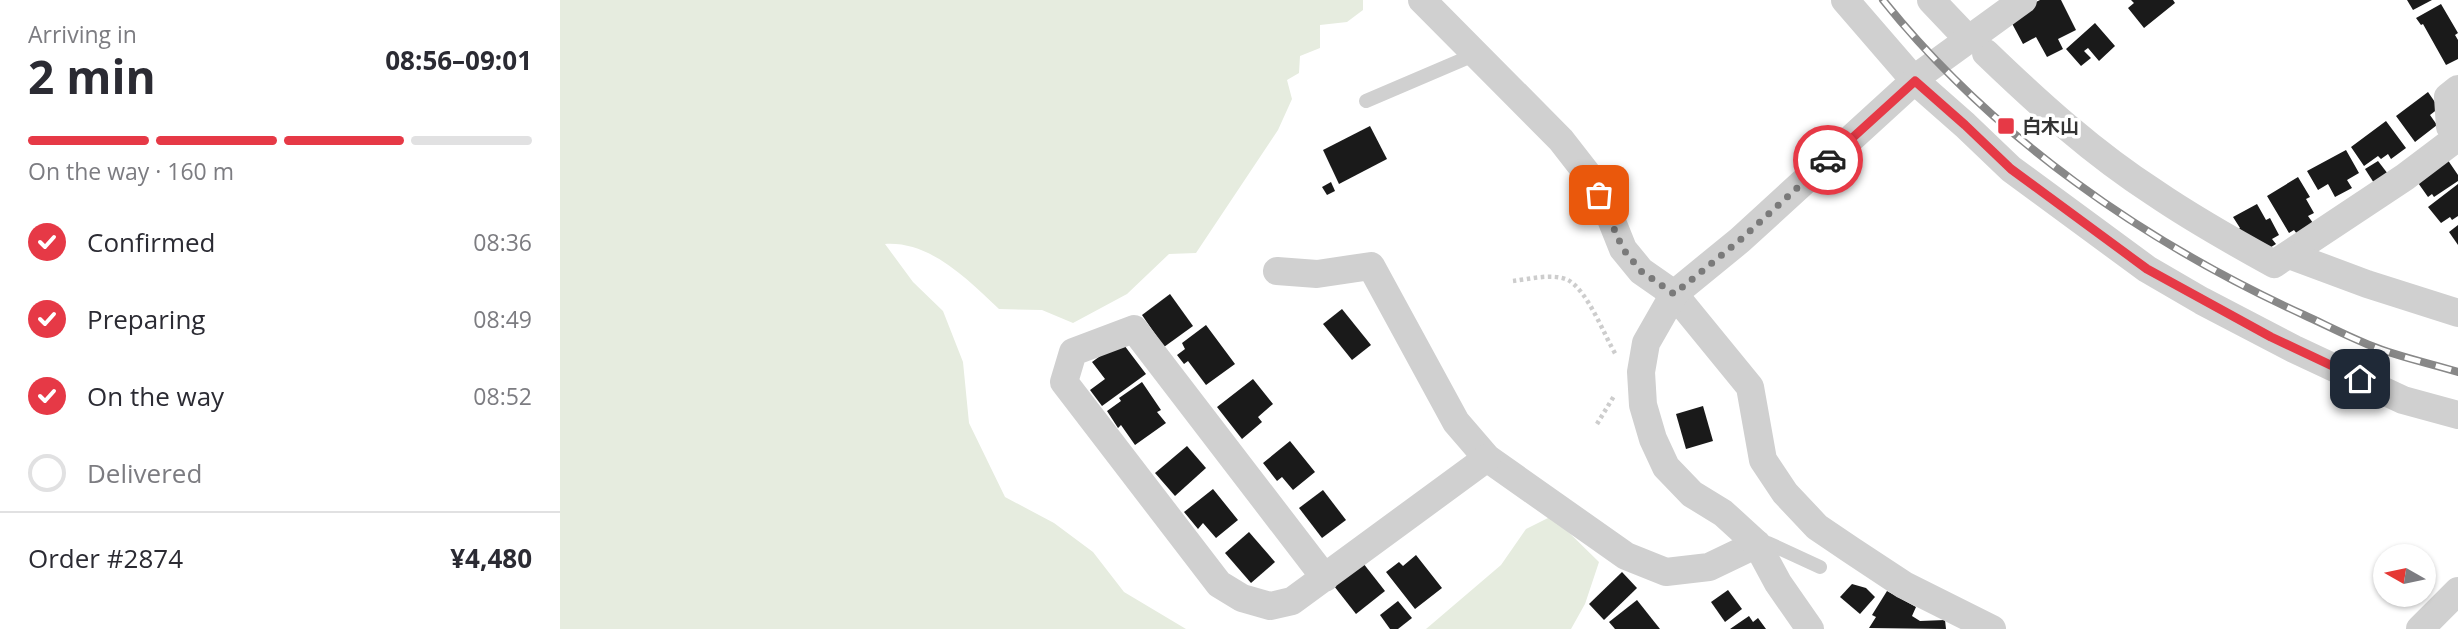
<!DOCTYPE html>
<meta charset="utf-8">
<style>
:root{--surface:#fff;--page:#f2f2f3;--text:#2b2b33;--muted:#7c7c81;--line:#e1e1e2;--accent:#e63946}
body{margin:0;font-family:"Open Sans","Noto Sans JP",sans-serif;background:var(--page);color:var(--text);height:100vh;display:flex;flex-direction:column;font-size:26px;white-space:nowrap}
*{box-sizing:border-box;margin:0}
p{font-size:23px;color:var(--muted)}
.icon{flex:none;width:38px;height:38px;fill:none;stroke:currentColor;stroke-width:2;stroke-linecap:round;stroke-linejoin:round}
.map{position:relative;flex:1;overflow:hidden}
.details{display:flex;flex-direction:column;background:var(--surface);width:560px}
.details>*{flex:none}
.needle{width:46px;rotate:279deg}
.fabs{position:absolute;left:1813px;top:544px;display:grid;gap:14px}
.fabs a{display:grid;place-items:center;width:63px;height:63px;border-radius:50%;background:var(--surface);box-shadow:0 2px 5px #0004;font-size:35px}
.pin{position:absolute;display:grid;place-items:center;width:60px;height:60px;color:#fff;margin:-30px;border-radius:14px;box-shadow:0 4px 10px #0006}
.courier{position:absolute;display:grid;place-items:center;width:70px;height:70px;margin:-35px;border:5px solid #e63946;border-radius:50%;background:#fff;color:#222;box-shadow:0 2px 9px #0007}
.headline em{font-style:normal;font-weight:700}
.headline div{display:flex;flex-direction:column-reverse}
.headline{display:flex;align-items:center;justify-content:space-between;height:119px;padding:0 28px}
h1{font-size:46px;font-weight:700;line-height:52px}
.bar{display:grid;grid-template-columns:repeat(4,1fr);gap:10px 7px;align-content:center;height:84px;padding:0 28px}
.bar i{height:9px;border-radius:5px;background:var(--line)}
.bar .current{background:var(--accent)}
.bar p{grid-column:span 4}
.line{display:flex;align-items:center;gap:18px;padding:0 28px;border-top:2px solid var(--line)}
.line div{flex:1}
ol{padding:0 28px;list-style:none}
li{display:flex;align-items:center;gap:21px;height:77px}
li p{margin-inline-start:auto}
li .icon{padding:7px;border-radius:50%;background:var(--accent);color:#fff;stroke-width:4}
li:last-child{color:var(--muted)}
li i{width:38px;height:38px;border:4px solid var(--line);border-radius:50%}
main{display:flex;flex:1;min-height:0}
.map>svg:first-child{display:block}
.green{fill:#e6ecdf}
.building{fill:#1a1a1a}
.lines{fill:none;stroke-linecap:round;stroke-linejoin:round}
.path{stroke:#cdcdcd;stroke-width:4.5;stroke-dasharray:3.5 3.5;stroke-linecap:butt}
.lane{stroke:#d0d0d0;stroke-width:14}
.street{stroke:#d0d0d0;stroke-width:28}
.rail-casing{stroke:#888;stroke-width:8}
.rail{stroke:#fff;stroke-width:5;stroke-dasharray:16;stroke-linecap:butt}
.done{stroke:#7a7a7a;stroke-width:7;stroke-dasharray:0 12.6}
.route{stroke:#e63946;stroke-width:9}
.poi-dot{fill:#e63946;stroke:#fff;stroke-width:2.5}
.labels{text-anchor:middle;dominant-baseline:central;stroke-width:7;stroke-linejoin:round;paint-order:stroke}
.poi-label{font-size:19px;font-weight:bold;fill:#333;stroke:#fff;text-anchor:start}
</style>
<main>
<section class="details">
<div class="headline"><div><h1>2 min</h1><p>Arriving in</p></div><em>08:56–09:01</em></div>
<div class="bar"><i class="current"></i><i class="current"></i><i class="current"></i><i></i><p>On the way · 160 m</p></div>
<ol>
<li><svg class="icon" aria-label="check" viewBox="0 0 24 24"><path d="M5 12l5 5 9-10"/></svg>Confirmed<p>08:36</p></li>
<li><svg class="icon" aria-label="check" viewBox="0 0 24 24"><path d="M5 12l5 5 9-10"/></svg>Preparing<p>08:49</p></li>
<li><svg class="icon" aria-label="check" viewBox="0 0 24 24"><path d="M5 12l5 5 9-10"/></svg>On the way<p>08:52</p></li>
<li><i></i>Delivered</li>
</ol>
<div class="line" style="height:91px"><div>Order #2874</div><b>¥4,480</b></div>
</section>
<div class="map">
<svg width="1898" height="629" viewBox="0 0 1898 629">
<rect width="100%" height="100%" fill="#fff"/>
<g class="green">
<path d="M 0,0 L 803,0 L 803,10 L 787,22 L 760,25 L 760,48 L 740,56 L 739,73 L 727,80 L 732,99 L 718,130 L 636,253 L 609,254 L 567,294 L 513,323 L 482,310 L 439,309 C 408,280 371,241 325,244 L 353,282 L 383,311 L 403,362 L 409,423 L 445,497 L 494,523 L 533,552 L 564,592 L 626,629 L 0,629 Z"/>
<path d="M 992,516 L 1039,562 L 1025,604 L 1011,629 L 866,629 L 941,565 L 966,529 Z"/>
</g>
<g class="building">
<path d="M 1480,0 L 1501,0 L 1516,30 L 1498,39 L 1503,49 L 1487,57 L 1476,37 L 1463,44 L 1448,16 Z"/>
<path d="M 1571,0 L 1613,0 L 1615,3 L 1584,28 L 1568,8 L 1574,3 Z"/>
<path d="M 1847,0 L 1872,0 L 1853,10 Z"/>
<path d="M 1881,4 L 1898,33 L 1895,35 L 1898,40 L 1898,59 L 1886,65 L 1863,24 L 1861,25 L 1856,18 Z"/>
<path d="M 1535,23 L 1555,46 L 1539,61 L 1528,48 L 1524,51 L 1531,58 L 1521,66 L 1506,49 Z"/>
<path d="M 1868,92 L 1879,108 L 1870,115 L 1877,125 L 1855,142 L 1836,116 Z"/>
<path d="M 1826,121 L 1846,148 L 1831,159 L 1828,154 L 1821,159 L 1818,156 L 1804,166 L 1791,147 Z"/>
<path d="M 810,126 L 827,159 L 779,184 L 763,150 Z"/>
<path d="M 1786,150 L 1799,173 L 1787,180 L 1792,188 L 1775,197 L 1768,184 L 1758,190 L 1747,171 Z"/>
<path d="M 1883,153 L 1898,175 L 1898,181 L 1874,197 L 1872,194 L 1868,197 L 1856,180 Z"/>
<path d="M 1818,161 L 1828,174 L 1814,183 L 1805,169 Z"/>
<path d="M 1738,177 L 1750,197 L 1746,199 L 1754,213 L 1748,216 L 1753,223 L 1737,234 L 1734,230 L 1729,233 L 1707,196 Z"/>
<path d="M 771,182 L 775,191 L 767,195 L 762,187 Z"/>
<path d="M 1898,184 L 1898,216 L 1892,220 L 1890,217 L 1881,223 L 1868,207 Z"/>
<path d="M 1697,204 L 1706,220 L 1710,218 L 1719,235 L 1712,239 L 1716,244 L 1703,252 L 1676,231 L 1680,228 L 1673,217 Z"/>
<path d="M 1898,225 L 1898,245 L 1889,232 Z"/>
<path d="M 610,294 L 633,326 L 604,347 L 582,315 Z"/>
<path d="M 782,309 L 811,345 L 792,360 L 763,324 Z"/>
<path d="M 646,325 L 675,364 L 646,385 L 628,361 L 624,364 L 617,355 L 625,349 L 622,343 Z"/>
<path d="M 561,341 L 586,374 L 542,406 L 530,390 L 545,379 L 532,362 Z"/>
<path d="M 693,379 L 713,404 L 698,417 L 702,422 L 682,439 L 657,407 Z"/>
<path d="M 582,382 L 601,410 L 597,412 L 606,423 L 575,445 L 561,425 L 558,428 L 547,411 L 561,401 L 559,398 Z"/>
<path d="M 1143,406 L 1153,441 L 1126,449 L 1116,414 Z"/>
<path d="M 730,441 L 755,472 L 733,490 L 722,477 L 717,481 L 703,463 Z"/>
<path d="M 627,446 L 646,468 L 615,496 L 595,473 Z"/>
<path d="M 653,489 L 678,520 L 656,538 L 643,523 L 638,529 L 624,512 Z"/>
<path d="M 763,490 L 786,520 L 762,538 L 739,508 Z"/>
<path d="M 689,532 L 715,562 L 691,583 L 665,553 Z"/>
<path d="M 856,555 L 882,588 L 855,609 L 826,572 L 839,562 L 843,566 Z"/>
<path d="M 803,563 L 825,591 L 796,614 L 774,586 Z"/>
<path d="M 1062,572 L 1077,588 L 1044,620 L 1029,604 Z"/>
<path d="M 1292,584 L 1306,588 L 1315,597 L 1300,614 L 1280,597 Z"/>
<path d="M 1168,590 L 1182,609 L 1165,622 L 1151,602 Z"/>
<path d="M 1327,591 L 1356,607 L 1352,616 L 1360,621 L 1385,620 L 1386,629 L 1309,628 L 1316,617 L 1312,615 Z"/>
<path d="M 1077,600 L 1100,629 L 1055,629 L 1049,622 Z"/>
<path d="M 838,601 L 852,618 L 838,629 L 830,629 L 820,615 Z"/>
<path d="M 1189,616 L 1193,622 L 1198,618 L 1206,629 L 1170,629 Z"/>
</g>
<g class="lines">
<g class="path">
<path d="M 953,281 C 969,279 993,273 1008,280 C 1028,291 1044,335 1056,355"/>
<path d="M 1037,424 L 1054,396"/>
</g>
<g class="lane">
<path d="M 806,101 L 916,54"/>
<path d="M 1197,544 L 1208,543 L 1260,567"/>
</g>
<g class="street">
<path d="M 862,0 L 1001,140 L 1029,176 L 1049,214 L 1063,249 L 1081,271 L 1114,294 L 1190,387 L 1203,460 L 1225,493 L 1257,527 L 1291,550 L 1344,585 L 1432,629"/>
<path d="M 1285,0 L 1355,81 L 1405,125 L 1451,169 L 1587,269 L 1642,301 L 1734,349 L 1843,400 L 1898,415"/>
<path d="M 1371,0 L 1408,39"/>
<path d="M 1426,53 C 1479,104 1533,153 1595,193 C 1633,219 1674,242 1714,264 L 1845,177 L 1898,137 L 1890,127 L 1888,97 L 1898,89"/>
<path d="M 1729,255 L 1807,284 L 1898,313"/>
<path d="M 717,271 L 757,274 L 811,266 L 896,422 L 927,458 L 1066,556 L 1106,572 L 1149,567 L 1197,544"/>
<path d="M 765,578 L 574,329 L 513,352 L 504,382 L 659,584 L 682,598 L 710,606 L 732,601 L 927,458"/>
<path d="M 1250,629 L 1218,583 L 1197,544 L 1163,513 L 1132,494 L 1106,467 L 1093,439 L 1083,405 L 1081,372 L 1086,343 L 1114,294 L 1180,240 L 1365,71 L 1463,0"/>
<path d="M 1860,629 L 1898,591"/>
</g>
<g class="rail-casing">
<path id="rail" d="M 1323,0 C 1434,138 1584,242 1744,315 C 1766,325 1789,337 1812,346 C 1839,357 1869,363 1898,372"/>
</g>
<use href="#rail" class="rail"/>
</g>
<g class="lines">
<path class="done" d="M 1039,195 L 1063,249 L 1081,271 L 1114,294 L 1180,240 L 1268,160"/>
<path class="route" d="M 1268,160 L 1355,81 L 1405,125 L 1451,169 L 1587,269 L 1711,337 L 1800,379"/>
</g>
<rect class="poi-dot" x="1437" y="117" width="18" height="18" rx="3.5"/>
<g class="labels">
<g class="poi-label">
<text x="1462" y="126">白木山</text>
</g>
</g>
</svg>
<div class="fabs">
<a><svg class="needle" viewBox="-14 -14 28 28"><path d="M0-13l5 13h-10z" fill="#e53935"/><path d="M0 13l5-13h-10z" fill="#7c7c81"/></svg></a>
</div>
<div class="pin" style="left:1039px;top:195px;background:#ea580c"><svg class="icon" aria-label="bag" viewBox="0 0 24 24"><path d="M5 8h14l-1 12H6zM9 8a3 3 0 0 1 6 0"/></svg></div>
<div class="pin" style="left:1800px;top:379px;background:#1f2937"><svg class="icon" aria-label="home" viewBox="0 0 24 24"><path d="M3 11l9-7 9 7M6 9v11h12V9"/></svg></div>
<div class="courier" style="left:1268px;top:160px"><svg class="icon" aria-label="car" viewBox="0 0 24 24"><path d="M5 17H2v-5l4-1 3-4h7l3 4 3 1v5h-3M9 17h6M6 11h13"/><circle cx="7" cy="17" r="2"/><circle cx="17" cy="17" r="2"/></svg></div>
</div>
</main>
